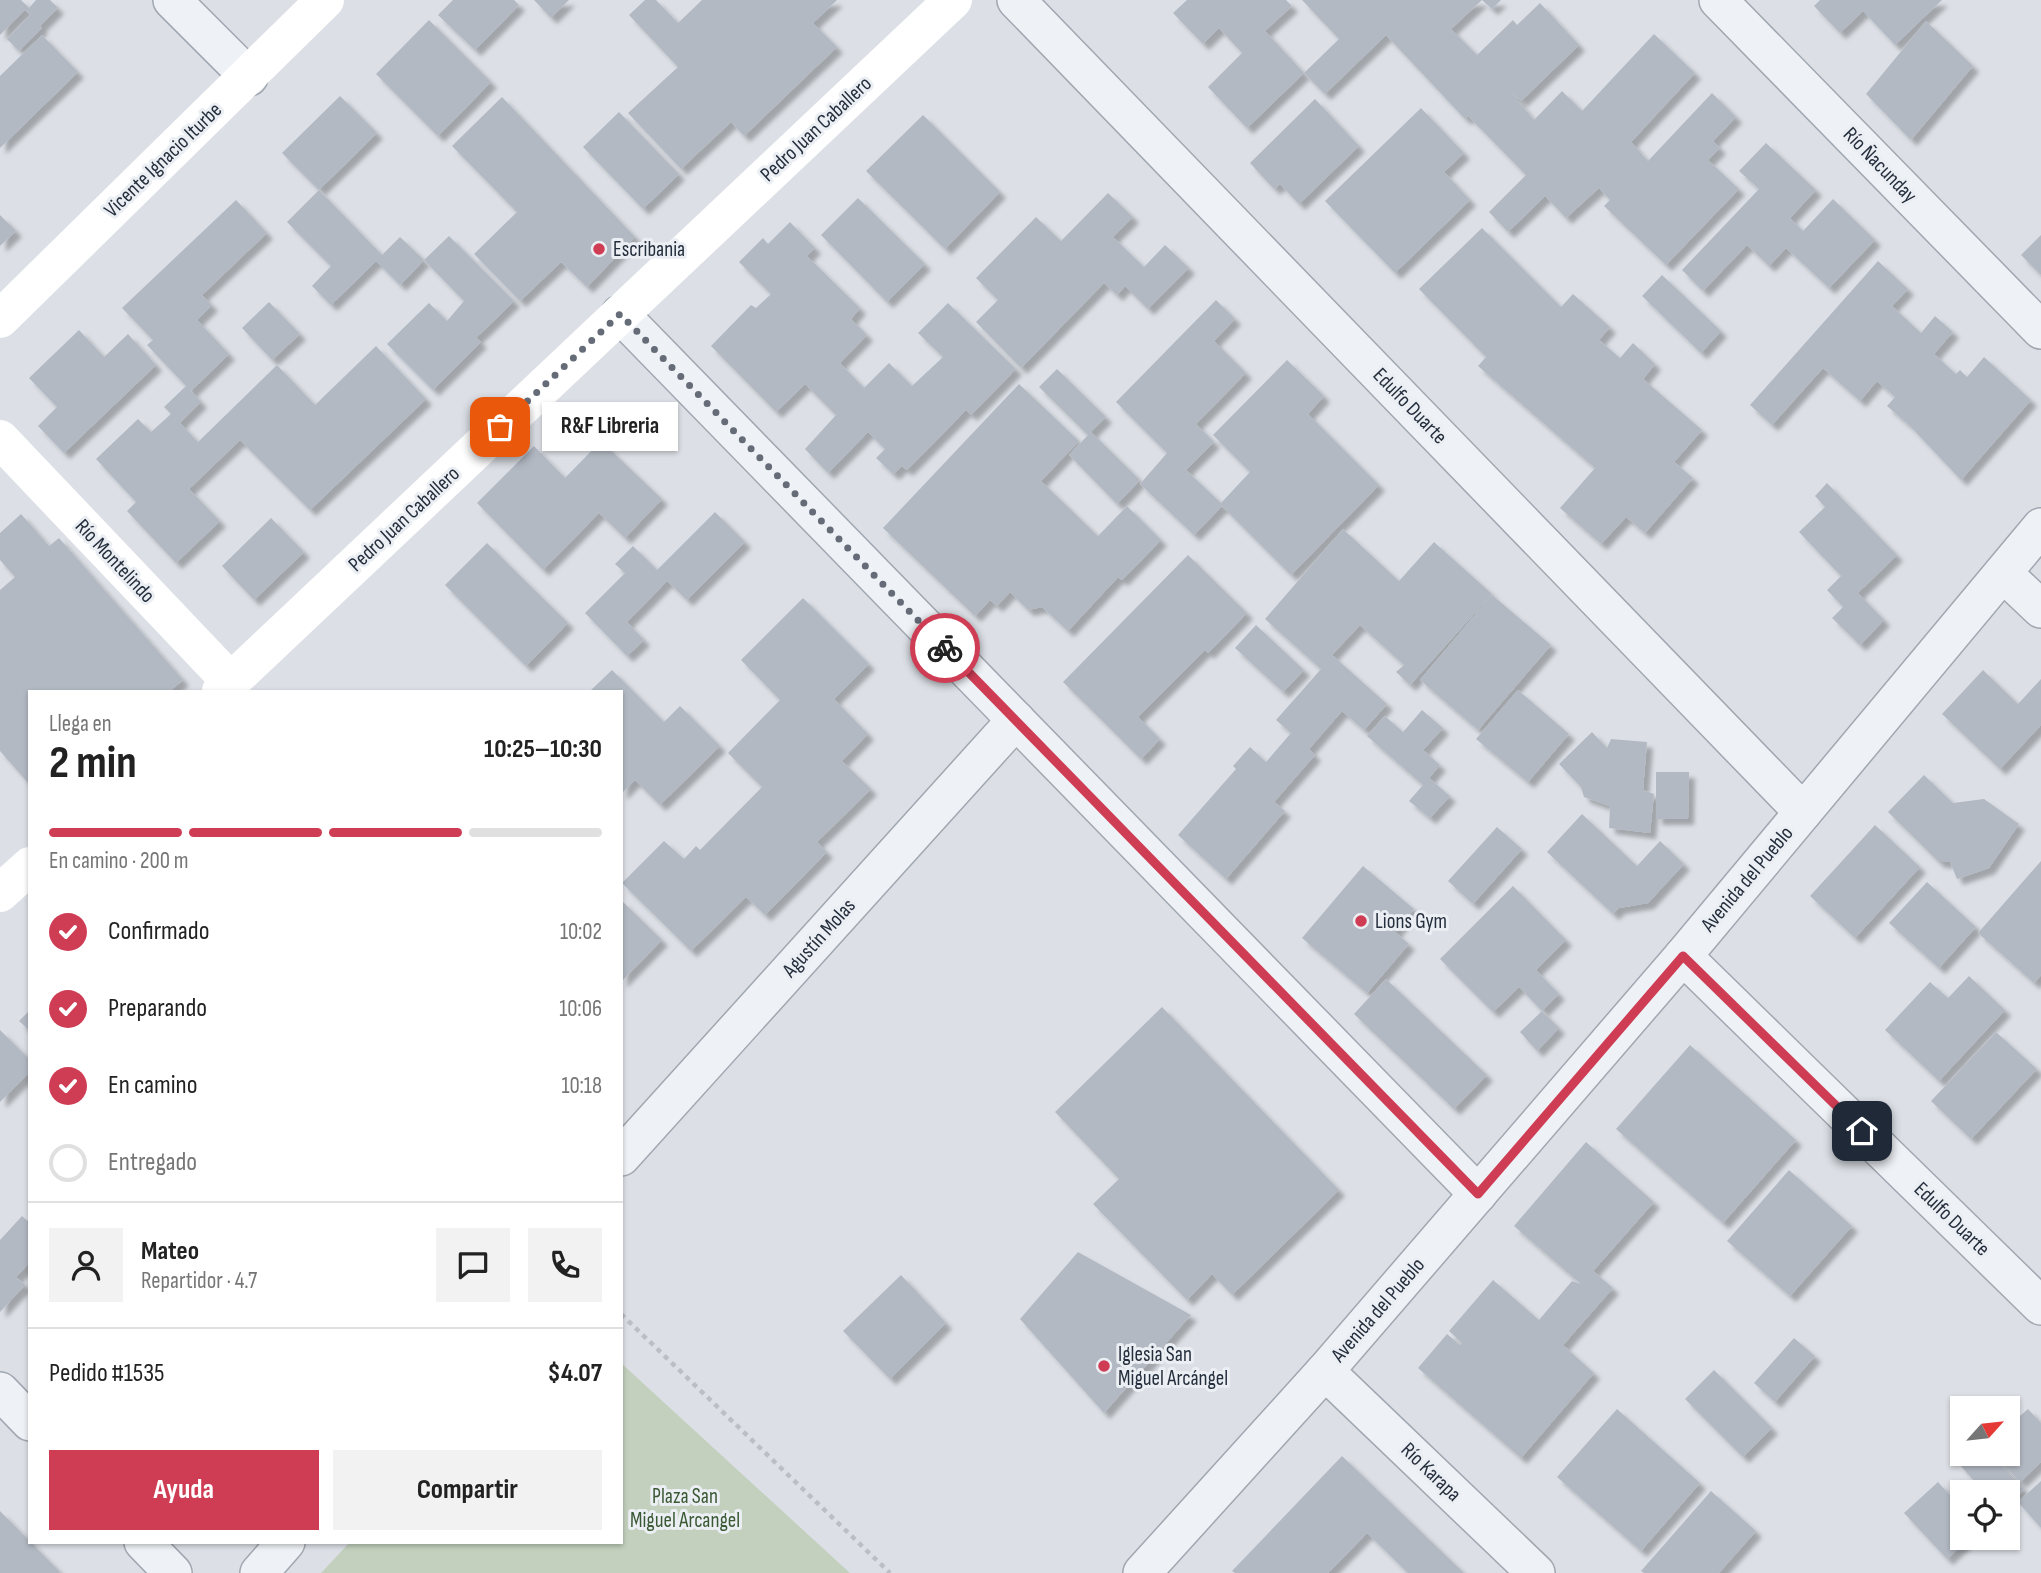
<!DOCTYPE html>
<html lang="es">
<meta charset="utf-8">
<style>
:root{--surface:#fff;--page:#f2f2f2;--text:#222;--muted:#767676;--line:#e0e0e0;--accent:#cf3d55}
body{margin:0;font-family:"Sofia Sans Condensed",sans-serif;background:var(--page);color:var(--text);height:100vh;display:flex;flex-direction:column;font-size:26px;white-space:nowrap}
*{box-sizing:border-box;margin:0}
p{font-size:23px;color:var(--muted)}
.icon{flex:none;width:38px;height:38px;fill:none;stroke:currentColor;stroke-width:2;stroke-linecap:round;stroke-linejoin:round}
.map{position:relative;flex:1;overflow:hidden}
.drawer{position:absolute;left:28px;top:690px;width:595px;height:854px;display:flex;flex-direction:column;background:var(--surface);border-radius:0px;box-shadow:0 2px 5px #0004}
.drawer>*{flex:none}
.needle{width:46px;rotate:63deg}
.buttons{position:absolute;left:1950px;top:1396px;display:grid;gap:14px}
.buttons a{display:grid;place-items:center;width:70px;height:70px;border-radius:0px;background:var(--surface);box-shadow:0 2px 5px #0004;font-size:35px}
.pin{position:absolute;display:grid;place-items:center;width:60px;height:60px;color:#fff;margin:-30px;border-radius:14px;box-shadow:0 4px 10px #0006}
.courier{position:absolute;display:grid;place-items:center;width:70px;height:70px;margin:-35px;border:5px solid #cf3d55;border-radius:50%;background:#fff;color:#222;box-shadow:0 2px 9px #0007}
.bubble{position:absolute;height:49px;border-radius:0px;background:var(--surface);box-shadow:0 2px 5px #0004;font-size:23px;font-weight:700;line-height:49px;text-align:center}
.summary em{font-style:normal;font-weight:700}
.summary div{display:flex;flex-direction:column-reverse}
.summary{display:flex;align-items:center;justify-content:space-between;height:119px;padding:0 21px}
h1{font-size:46px;font-weight:700;line-height:52px}
.bar{display:grid;grid-template-columns:repeat(4,1fr);gap:10px 7px;align-content:center;height:84px;padding:0 21px}
.bar i{height:9px;border-radius:5px;background:var(--line)}
.bar .current{background:var(--accent)}
.bar p{grid-column:span 4}
.line{display:flex;align-items:center;gap:18px;padding:0 21px;border-top:2px solid var(--line)}
.line div{flex:1}
.round{display:grid;place-items:center;flex:none;width:74px;height:74px;border-radius:0px;background:var(--page)}
ol{padding:0 21px;list-style:none}
li{display:flex;align-items:center;gap:21px;height:77px}
li p{margin-inline-start:auto}
li .icon{padding:7px;border-radius:50%;background:var(--accent);color:#fff;stroke-width:4}
li:last-child{color:var(--muted)}
li i{width:38px;height:38px;border:4px solid var(--line);border-radius:50%}
.cta{display:flex;gap:14px;margin-top:auto;padding:14px 21px}
.cta a{flex:1;height:80px;border-radius:0px;background:var(--accent);color:#fff;font-size:28px;font-weight:700;line-height:80px;text-align:center}
.cta a+a{background:var(--page);color:var(--text)}
.map>svg:first-child{display:block}
.green{fill:#c2d0bd}
.building{fill:#b3b9c3;filter:url(#shadow)}
.lines{fill:none;stroke-linecap:round;stroke-linejoin:round}
.street-casing{stroke:#a1a7b0;stroke-width:40}
.path{stroke:#babec5;stroke-width:4.5;stroke-dasharray:5 5;stroke-linecap:butt}
.street{stroke:#eef1f5;stroke-width:37}
.secondary{stroke:#fff;stroke-width:38}
.done{stroke:#656c78;stroke-width:7;stroke-dasharray:0 12.6}
.route{stroke:#cf3d55;stroke-width:9}
.poi-dot{fill:#cf3d55;stroke:#ebeff4;stroke-width:2.5}
.labels{text-anchor:middle;dominant-baseline:central;stroke-width:6;stroke-linejoin:round;paint-order:stroke}
.street-label{font-size:21px;fill:#252e3c;stroke:#ebeff4}
.poi-label{font-size:21px;fill:#252e3c;stroke:#ebeff4;text-anchor:start}
.park-label{font-size:21px;fill:#3a5833;stroke:#ebeff4}
</style>
<div class="map">
<svg width="2041" height="1573" viewBox="0 0 2041 1573">
<defs>
<filter id="shadow"><feDropShadow dx="6" dy="6" stdDeviation="2" flood-color="#0004"/></filter>
</defs>
<rect width="100%" height="100%" fill="#dce0e6"/>
<path class="green" d="M 621,1363 L 850,1573 L 321,1573 L 350,1542 L 621,1542 Z"/>
<g class="building">
<path d="M 0,0 L 21,0 L 29,8 L 36,0 L 50,0 L 58,8 L 40,26 L 42,28 L 19,51 L 7,39 L 30,15 L 25,10 L 0,35 Z"/>
<path d="M 453,0 L 514,0 L 519,5 L 475,50 L 438,15 Z"/>
<path d="M 534,0 L 569,0 L 551,18 Z"/>
<path d="M 645,0 L 656,0 L 678,23 L 702,0 L 837,0 L 813,23 L 837,47 L 744,136 L 731,122 L 681,169 L 628,113 L 678,67 L 629,15 Z"/>
<path d="M 1187,0 L 1286,0 L 1292,6 L 1265,31 L 1304,73 L 1247,128 L 1208,87 L 1242,53 L 1219,28 L 1203,44 L 1173,13 Z"/>
<path d="M 1302,0 L 1482,0 L 1451,29 L 1477,55 L 1513,20 L 1517,25 L 1540,3 L 1579,45 L 1521,101 L 1507,88 L 1534,120 L 1562,91 L 1582,111 L 1654,34 L 1695,73 L 1631,142 L 1648,161 L 1712,93 L 1736,117 L 1713,141 L 1720,148 L 1708,160 L 1739,189 L 1666,265 L 1604,206 L 1610,200 L 1599,188 L 1566,218 L 1545,196 L 1508,232 L 1489,212 L 1526,175 L 1468,116 L 1465,119 L 1386,35 L 1325,94 L 1304,73 L 1339,39 Z"/>
<path d="M 1482,0 L 1501,0 L 1492,9 Z"/>
<path d="M 1820,0 L 1942,0 L 1895,45 L 1863,11 L 1840,33 L 1814,6 Z"/>
<path d="M 429,20 L 491,82 L 438,136 L 376,74 Z"/>
<path d="M 1926,21 L 1973,66 L 1911,140 L 1866,94 Z"/>
<path d="M 42,35 L 78,72 L 0,148 L 0,76 Z"/>
<path d="M 340,96 L 377,133 L 319,190 L 282,153 Z"/>
<path d="M 502,97 L 635,237 L 587,287 L 561,262 L 520,301 L 474,254 L 517,212 L 452,146 Z"/>
<path d="M 1315,99 L 1359,146 L 1299,204 L 1280,184 L 1274,189 L 1250,163 Z"/>
<path d="M 1421,108 L 1464,153 L 1444,172 L 1470,200 L 1395,273 L 1325,201 Z"/>
<path d="M 619,112 L 679,174 L 643,209 L 583,147 Z"/>
<path d="M 923,115 L 1000,192 L 945,249 L 866,171 Z"/>
<path d="M 1766,143 L 1816,190 L 1790,218 L 1803,231 L 1833,199 L 1875,240 L 1829,288 L 1786,248 L 1769,266 L 1747,245 L 1703,291 L 1682,270 L 1759,189 L 1739,171 Z"/>
<path d="M 319,190 L 382,255 L 400,237 L 424,260 L 449,236 L 514,301 L 476,338 L 481,342 L 433,390 L 387,344 L 429,303 L 447,321 L 464,301 L 424,260 L 400,285 L 376,261 L 331,305 L 312,286 L 331,266 L 287,222 Z"/>
<path d="M 1108,193 L 1133,217 L 1113,237 L 1144,267 L 1165,245 L 1189,268 L 1148,309 L 1125,286 L 1117,295 L 1104,283 L 1021,368 L 976,322 L 998,300 L 976,278 L 1036,217 L 1061,241 Z"/>
<path d="M 858,198 L 925,264 L 887,302 L 821,235 Z"/>
<path d="M 236,200 L 267,233 L 202,295 L 212,305 L 197,320 L 229,354 L 191,391 L 201,402 L 180,423 L 198,442 L 277,365 L 315,405 L 376,346 L 426,399 L 310,510 L 240,440 L 189,489 L 220,521 L 176,563 L 127,511 L 136,502 L 96,459 L 138,419 L 151,432 L 171,414 L 164,407 L 186,386 L 147,345 L 153,340 L 122,308 Z"/>
<path d="M 0,215 L 16,231 L 0,246 Z"/>
<path d="M 790,222 L 815,248 L 807,256 L 860,308 L 851,319 L 867,335 L 840,363 L 864,388 L 889,363 L 912,386 L 943,357 L 918,333 L 948,303 L 1016,369 L 971,415 L 966,410 L 907,470 L 902,466 L 893,474 L 876,458 L 885,449 L 868,432 L 828,473 L 805,449 L 836,415 L 805,384 L 776,412 L 711,346 L 751,305 L 756,308 L 771,294 L 739,262 L 763,238 L 768,244 Z"/>
<path d="M 1482,228 L 1561,307 L 1573,294 L 1610,327 L 1599,340 L 1620,358 L 1633,343 L 1655,364 L 1643,379 L 1702,430 L 1674,462 L 1693,478 L 1645,533 L 1626,517 L 1601,544 L 1560,508 L 1595,468 L 1478,366 L 1486,357 L 1419,289 Z"/>
<path d="M 2041,235 L 2041,275 L 2021,255 Z"/>
<path d="M 1878,261 L 1908,289 L 1892,306 L 1921,333 L 1935,316 L 1953,332 L 1934,354 L 1956,374 L 1960,370 L 1967,377 L 1984,357 L 2031,400 L 1961,480 L 1910,426 L 1887,406 L 1895,397 L 1877,381 L 1860,401 L 1823,368 L 1772,425 L 1750,405 Z"/>
<path d="M 1662,275 L 1721,331 L 1701,353 L 1642,296 Z"/>
<path d="M 1216,300 L 1235,319 L 1214,341 L 1246,373 L 1196,424 L 1214,442 L 1186,470 L 1221,503 L 1250,472 L 1213,435 L 1287,360 L 1324,396 L 1308,414 L 1379,485 L 1291,575 L 1222,506 L 1194,535 L 1140,484 L 1167,453 L 1116,402 Z"/>
<path d="M 269,302 L 300,334 L 272,360 L 242,328 Z"/>
<path d="M 79,330 L 104,357 L 128,334 L 156,365 L 64,453 L 38,426 L 57,407 L 29,378 Z"/>
<path d="M 1057,369 L 1106,417 L 1091,432 L 1140,480 L 1117,504 L 1069,455 L 1088,435 L 1039,387 Z"/>
<path d="M 1019,384 L 1079,441 L 1041,481 L 1098,536 L 1127,506 L 1161,540 L 1122,580 L 1118,577 L 1068,631 L 1042,607 L 1028,610 L 1010,592 L 997,606 L 990,600 L 975,616 L 883,528 Z"/>
<path d="M 601,441 L 662,499 L 625,538 L 599,513 L 543,570 L 477,503 L 534,446 L 565,478 Z"/>
<path d="M 1827,483 L 1897,555 L 1858,593 L 1884,620 L 1860,645 L 1832,618 L 1843,607 L 1827,590 L 1841,576 L 1799,532 L 1825,507 L 1815,496 Z"/>
<path d="M 715,512 L 745,542 L 687,600 L 667,581 L 627,622 L 644,640 L 627,656 L 585,613 L 625,573 L 615,564 L 633,546 L 657,570 Z"/>
<path d="M 21,514 L 49,546 L 59,538 L 183,680 L 170,691 L 30,691 L 30,785 L 0,751 L 0,590 L 15,577 L 0,560 L 0,533 Z"/>
<path d="M 271,518 L 304,552 L 254,600 L 222,566 Z"/>
<path d="M 1343,529 L 1399,581 L 1434,542 L 1492,594 L 1410,685 L 1396,672 L 1404,665 L 1360,625 L 1332,655 L 1387,704 L 1364,730 L 1342,711 L 1309,749 L 1315,755 L 1274,802 L 1285,811 L 1226,879 L 1178,835 L 1236,769 L 1233,766 L 1250,747 L 1266,762 L 1291,733 L 1276,720 L 1321,669 L 1265,619 Z"/>
<path d="M 487,543 L 568,623 L 526,666 L 445,585 Z"/>
<path d="M 1188,555 L 1247,613 L 1208,653 L 1205,650 L 1138,717 L 1160,739 L 1141,759 L 1063,682 Z"/>
<path d="M 1492,595 L 1551,645 L 1478,730 L 1420,680 Z"/>
<path d="M 803,598 L 869,664 L 834,699 L 868,734 L 842,761 L 871,789 L 817,842 L 827,852 L 765,915 L 746,897 L 691,951 L 622,883 L 664,841 L 684,859 L 696,846 L 700,850 L 762,787 L 728,753 L 780,700 L 741,660 Z"/>
<path d="M 1256,625 L 1304,670 L 1283,692 L 1235,648 Z"/>
<path d="M 612,670 L 664,722 L 680,706 L 720,746 L 660,805 L 635,780 L 621,794 L 621,691 L 590,691 Z"/>
<path d="M 1983,670 L 2018,704 L 2041,679 L 2041,725 L 2000,769 L 1942,714 Z"/>
<path d="M 1518,690 L 1569,734 L 1528,782 L 1476,739 Z"/>
<path d="M 1422,710 L 1443,728 L 1423,750 L 1440,765 L 1429,778 L 1450,796 L 1430,818 L 1409,801 L 1423,785 L 1367,736 L 1385,716 L 1403,732 Z"/>
<path d="M 1592,732 L 1607,748 L 1611,739 L 1647,742 L 1643,790 L 1654,794 L 1650,833 L 1609,828 L 1610,806 L 1584,797 L 1581,787 L 1559,764 Z"/>
<path d="M 1656,772 L 1689,772 L 1688,819 L 1656,819 Z"/>
<path d="M 1924,775 L 1953,803 L 1984,799 L 2019,824 L 1989,868 L 1957,879 L 1950,862 L 1939,862 L 1888,812 Z"/>
<path d="M 1582,814 L 1637,866 L 1660,841 L 1684,864 L 1648,903 L 1619,908 L 1613,914 L 1547,852 Z"/>
<path d="M 1875,825 L 1920,867 L 1855,938 L 1810,896 Z"/>
<path d="M 1497,827 L 1522,849 L 1473,904 L 1448,881 Z"/>
<path d="M 2041,861 L 2041,975 L 2034,983 L 1978,933 Z"/>
<path d="M 1363,866 L 1414,909 L 1395,932 L 1409,944 L 1367,993 L 1302,938 Z"/>
<path d="M 1927,882 L 1976,927 L 1939,968 L 1889,923 Z"/>
<path d="M 1513,886 L 1566,940 L 1536,970 L 1559,994 L 1542,1011 L 1519,987 L 1493,1012 L 1440,959 Z"/>
<path d="M 621,900 L 662,940 L 621,982 Z"/>
<path d="M 1969,976 L 2005,1010 L 1939,1081 L 1885,1030 L 1930,982 L 1948,998 Z"/>
<path d="M 1386,979 L 1487,1075 L 1454,1109 L 1354,1014 Z"/>
<path d="M 1162,1007 L 1339,1190 L 1232,1295 L 1212,1274 L 1187,1300 L 1093,1204 L 1119,1179 L 1055,1112 Z"/>
<path d="M 30,1010 L 30,1031 L 19,1021 Z"/>
<path d="M 1542,1011 L 1559,1028 L 1537,1051 L 1520,1032 Z"/>
<path d="M 0,1030 L 30,1060 L 30,1072 L 0,1102 Z"/>
<path d="M 1996,1032 L 2037,1069 L 1971,1139 L 1931,1101 Z"/>
<path d="M 1690,1045 L 1796,1140 L 1723,1223 L 1616,1129 Z"/>
<path d="M 1586,1142 L 1654,1202 L 1593,1271 L 1613,1288 L 1563,1345 L 1594,1373 L 1521,1458 L 1418,1368 L 1447,1334 L 1460,1345 L 1462,1343 L 1449,1331 L 1493,1280 L 1539,1320 L 1572,1281 L 1581,1284 L 1514,1226 Z"/>
<path d="M 1789,1170 L 1852,1226 L 1790,1296 L 1727,1241 Z"/>
<path d="M 22,1216 L 30,1223 L 30,1262 L 16,1277 L 25,1285 L 0,1312 L 0,1240 Z"/>
<path d="M 1078,1252 L 1191,1315 L 1104,1413 L 1020,1319 Z"/>
<path d="M 901,1275 L 946,1323 L 890,1379 L 843,1331 Z"/>
<path d="M 1794,1338 L 1815,1356 L 1775,1402 L 1754,1383 Z"/>
<path d="M 1714,1370 L 1772,1428 L 1743,1457 L 1685,1399 Z"/>
<path d="M 1617,1409 L 1700,1483 L 1641,1551 L 1557,1477 Z"/>
<path d="M 2028,1409 L 2041,1423 L 2041,1462 L 2020,1482 L 1994,1454 L 2007,1454 L 2007,1427 Z"/>
<path d="M 1969,1454 L 1992,1454 L 2024,1490 L 2007,1504 L 2007,1493 L 1964,1493 L 1976,1483 L 1959,1464 Z"/>
<path d="M 1342,1456 L 1464,1573 L 1408,1573 L 1367,1533 L 1328,1573 L 1235,1573 L 1232,1571 Z"/>
<path d="M 2041,1481 L 2041,1528 L 2018,1502 Z"/>
<path d="M 1938,1482 L 1955,1501 L 1962,1495 L 1962,1538 L 1970,1538 L 1947,1559 L 1904,1513 Z"/>
<path d="M 1711,1491 L 1756,1531 L 1719,1573 L 1644,1573 L 1641,1571 Z"/>
<path d="M 0,1511 L 60,1572 L 59,1573 L 0,1573 Z"/>
</g>
<g class="lines">
<g class="street-casing">
<g id="street">
<path d="M 172,0 L 249,77"/>
<path d="M 1016,0 L 1803,812"/>
<path d="M 1718,0 L 2041,330"/>
<path d="M 620,314 L 1478,1194"/>
<path d="M 2003,573 L 2041,609"/>
<path d="M 1683,956 L 2041,1306"/>
<path d="M 621,1157 L 1016,720"/>
<path d="M 1325,1371 L 1536,1573"/>
<path d="M 0,1391 L 30,1422"/>
<path d="M 143,1542 L 173,1573"/>
<path d="M 259,1573 L 286,1542"/>
<path d="M 1142,1573 L 1325,1371 L 1683,956 L 2041,527"/>
</g>
</g>
<path class="path" d="M 621,1314 L 890,1573"/>
<use href="#street" class="street"/>
<g class="secondary">
<path d="M 0,319 L 325,0"/>
<path d="M 0,439 L 231,682"/>
<path d="M 221,691 L 953,0"/>
<path d="M 0,893 L 30,866"/>
</g>
</g>
<g class="lines">
<path class="done" d="M 500,427 L 620,314 L 945,648"/>
<path class="route" d="M 945,648 L 1478,1194 L 1683,956 L 1862,1131"/>
</g>
<g class="poi-dot">
<circle cx="599" cy="249" r="7"/>
<circle cx="1361" cy="921" r="7"/>
<circle cx="1104" cy="1366" r="7"/>
</g>
<g class="labels">
<g class="street-label">
<text transform="translate(816 129) rotate(-43)">Pedro Juan Caballero</text>
<text transform="translate(163 160) rotate(-44)">Vicente Ignacio Iturbe</text>
<text transform="translate(1880 165) rotate(46)">Río Ñacunday</text>
<text transform="translate(1410 406) rotate(46)">Edulfo Duarte</text>
<text transform="translate(404 519) rotate(-43)">Pedro Juan Caballero</text>
<text transform="translate(115 561) rotate(47)">Río Montelindo</text>
<text transform="translate(1747 879) rotate(-50)">Avenida del Pueblo</text>
<text transform="translate(819 938) rotate(-48)">Agustín Molas</text>
<text transform="translate(1952 1219) rotate(44)">Edulfo Duarte</text>
<text transform="translate(1378 1310) rotate(-49)">Avenida del Pueblo</text>
<text transform="translate(1431 1472) rotate(44)">Río Karapa</text>
</g>
<g class="poi-label">
<text x="613" y="249">Escribania</text>
<text x="1375" y="921">Lions Gym</text>
<text x="1118" y="1354">Iglesia San<tspan x="1118" dy="24">Miguel Arcángel</tspan></text>
</g>
<g class="park-label">
<text x="685" y="1496">Plaza San<tspan x="685" dy="24">Miguel Arcangel</tspan></text>
</g>
</g>
</svg>
<div class="buttons">
<a><svg class="needle" viewBox="-14 -14 28 28"><path d="M0-13l5 13h-10z" fill="#e53935"/><path d="M0 13l5-13h-10z" fill="#767676"/></svg></a>
<a><svg class="icon" aria-label="locate" viewBox="0 0 24 24"><circle cx="12" cy="12" r="6"/><path d="M12 2v4M12 18v4M2 12h4M18 12h4"/></svg></a>
</div>
<div class="pin" style="left:500px;top:427px;background:#ea580c"><svg class="icon" aria-label="bag" viewBox="0 0 24 24"><path d="M5 8h14l-1 12H6zM9 8a3 3 0 0 1 6 0"/></svg></div>
<div class="pin" style="left:1862px;top:1131px;background:#1f2937"><svg class="icon" aria-label="home" viewBox="0 0 24 24"><path d="M3 11l9-7 9 7M6 9v11h12V9"/></svg></div>
<div class="courier" style="left:945px;top:648px"><svg class="icon" aria-label="bike" viewBox="0 0 24 24"><circle cx="6" cy="16" r="4"/><circle cx="18" cy="16" r="4"/><path d="M6 16l4-8h5l3 8M10 8l3 8H6M13 5h3"/></svg></div>
<div class="bubble" style="left:542px;top:402px;width:136px">R&amp;F Libreria</div>
<section class="drawer">
<div class="summary"><div><h1>2 min</h1><p>Llega en</p></div><em>10:25–10:30</em></div>
<div class="bar"><i class="current"></i><i class="current"></i><i class="current"></i><i></i><p>En camino · 200 m</p></div>
<ol>
<li><svg class="icon" aria-label="check" viewBox="0 0 24 24"><path d="M5 12l5 5 9-10"/></svg>Confirmado<p>10:02</p></li>
<li><svg class="icon" aria-label="check" viewBox="0 0 24 24"><path d="M5 12l5 5 9-10"/></svg>Preparando<p>10:06</p></li>
<li><svg class="icon" aria-label="check" viewBox="0 0 24 24"><path d="M5 12l5 5 9-10"/></svg>En camino<p>10:18</p></li>
<li><i></i>Entregado</li>
</ol>
<div class="line" style="height:126px"><a class="round"><svg class="icon" aria-label="person" viewBox="0 0 24 24"><circle cx="12" cy="8" r="4"/><path d="M4 21q1-7 8-7t8 7"/></svg></a><div><b>Mateo</b><p>Repartidor · 4.7</p></div><a class="round"><svg class="icon" aria-label="chat" viewBox="0 0 24 24"><path d="M4 5h16v11H9l-5 4z"/></svg></a><a class="round"><svg class="icon" aria-label="phone" viewBox="0 0 24 24"><path d="M5 4h4l2 5-3 2q2 4 5 5l2-3 5 2v4C11 20 4 13 5 4z"/></svg></a></div>
<div class="line" style="height:91px"><div>Pedido #1535</div><b>$4.07</b></div>
<div class="cta"><a>Ayuda</a><a>Compartir</a></div>
</section>
</div>
